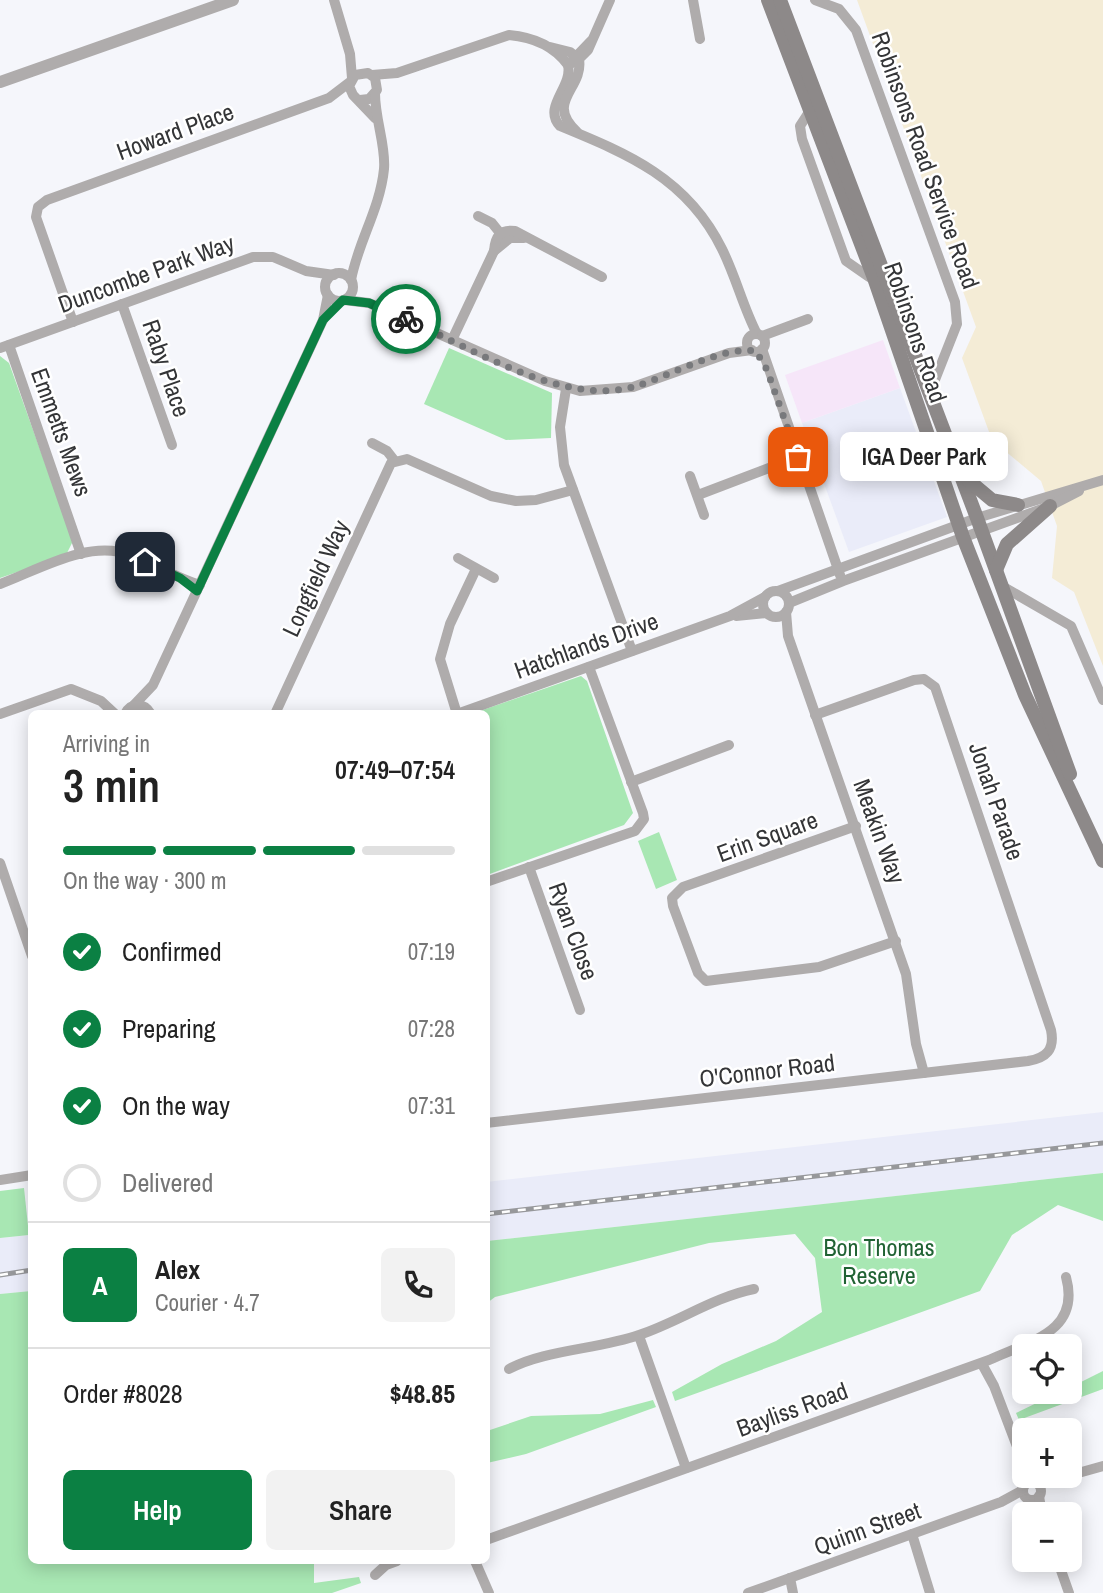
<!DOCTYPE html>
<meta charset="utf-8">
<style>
:root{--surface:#fff;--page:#f2f2f2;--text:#222;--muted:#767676;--line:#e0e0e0;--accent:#0b8043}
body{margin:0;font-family:"Archivo Narrow",sans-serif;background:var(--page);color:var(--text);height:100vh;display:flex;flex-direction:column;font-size:26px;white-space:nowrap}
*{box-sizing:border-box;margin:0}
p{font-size:23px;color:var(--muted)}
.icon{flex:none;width:38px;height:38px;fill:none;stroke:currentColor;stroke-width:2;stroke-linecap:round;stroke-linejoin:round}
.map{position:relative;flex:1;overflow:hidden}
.details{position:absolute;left:28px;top:710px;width:462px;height:854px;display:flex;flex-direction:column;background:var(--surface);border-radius:10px;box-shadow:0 4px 18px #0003}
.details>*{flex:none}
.fabs{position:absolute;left:1012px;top:1334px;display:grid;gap:14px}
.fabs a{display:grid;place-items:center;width:70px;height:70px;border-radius:10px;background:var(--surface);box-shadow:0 4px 18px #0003;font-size:35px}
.pin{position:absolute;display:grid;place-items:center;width:60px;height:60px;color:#fff;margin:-30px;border-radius:14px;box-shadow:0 4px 10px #0006}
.courier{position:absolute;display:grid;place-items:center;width:70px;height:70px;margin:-35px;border:5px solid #0b8043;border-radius:50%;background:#fff;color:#222;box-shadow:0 2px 9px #0007}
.bubble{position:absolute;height:49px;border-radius:10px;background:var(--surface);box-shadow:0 4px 18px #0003;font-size:23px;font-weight:600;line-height:49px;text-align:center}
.summary em{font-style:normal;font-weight:600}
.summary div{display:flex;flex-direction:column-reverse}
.summary{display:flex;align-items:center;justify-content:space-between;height:119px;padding:0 35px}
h1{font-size:46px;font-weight:600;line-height:52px}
.bar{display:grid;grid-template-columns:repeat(4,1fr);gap:10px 7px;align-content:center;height:84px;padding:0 35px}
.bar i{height:9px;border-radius:5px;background:var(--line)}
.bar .active{background:var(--accent)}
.bar p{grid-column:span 4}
.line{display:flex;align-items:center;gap:18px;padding:0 35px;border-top:2px solid var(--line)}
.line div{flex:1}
.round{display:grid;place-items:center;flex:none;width:74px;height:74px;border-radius:10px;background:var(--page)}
ol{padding:0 35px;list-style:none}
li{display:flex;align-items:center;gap:21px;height:77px}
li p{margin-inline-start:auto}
li .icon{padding:7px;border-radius:50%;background:var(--accent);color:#fff;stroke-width:4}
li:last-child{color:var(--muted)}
li i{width:38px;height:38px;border:4px solid var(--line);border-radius:50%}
.action{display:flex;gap:14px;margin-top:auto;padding:14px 35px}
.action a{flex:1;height:80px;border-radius:10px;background:var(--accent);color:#fff;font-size:28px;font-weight:600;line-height:80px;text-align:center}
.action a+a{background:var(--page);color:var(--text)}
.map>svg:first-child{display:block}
.built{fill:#eaecf9}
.industrial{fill:#f4ecd6}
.medical{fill:#f6e6f9}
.green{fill:#a8e7b3}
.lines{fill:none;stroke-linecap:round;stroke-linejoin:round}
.minor{stroke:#afacac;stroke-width:10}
.tertiary{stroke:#afacac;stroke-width:12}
.secondary{stroke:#8d8989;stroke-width:14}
.rail-casing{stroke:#97989b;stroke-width:5}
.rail{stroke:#fff;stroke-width:2.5;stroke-dasharray:8;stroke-linecap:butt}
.done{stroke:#78797c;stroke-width:7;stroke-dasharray:0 12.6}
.route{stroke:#0b8043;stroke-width:9}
.labels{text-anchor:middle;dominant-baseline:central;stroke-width:5;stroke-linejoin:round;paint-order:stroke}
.street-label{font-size:24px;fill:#343537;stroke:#fff}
.park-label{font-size:24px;fill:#206233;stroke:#fff}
</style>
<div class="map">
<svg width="1103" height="1593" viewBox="0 0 1103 1593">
<rect width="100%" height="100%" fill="#f5f6fb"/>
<g class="built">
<path d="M 900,388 L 947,517 L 849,552 L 802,423 Z"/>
<path d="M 1103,1112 L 1103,1173 L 487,1241 L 486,1182 Z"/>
<path d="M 31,1235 L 31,1291 L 0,1294 L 0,1238 Z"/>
</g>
<path class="industrial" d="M 857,0 L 1103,0 L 1103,666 L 1074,592 L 1052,578 L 1057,526 L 1041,481 L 992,440 L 962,358 L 976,327 Z"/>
<path class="medical" d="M 883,340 L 900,388 L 802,423 L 785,375 Z"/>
<g class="green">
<path d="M 449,348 L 552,393 L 551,438 L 506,440 L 424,404 Z"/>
<path d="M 0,356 L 9,363 L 73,541 L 66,555 L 0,578 Z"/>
<path d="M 581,676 L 587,681 L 633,813 L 624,825 L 487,875 L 486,714 L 471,714 Z"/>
<path d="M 659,832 L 677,880 L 656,889 L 638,841 Z"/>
<path d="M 1103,1173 L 1103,1221 L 1058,1205 L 1012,1235 L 980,1291 L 675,1401 L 672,1392 L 722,1364 L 776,1341 L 822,1312 L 815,1258 L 795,1234 L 709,1243 L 495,1297 L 487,1303 L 487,1241 Z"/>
<path d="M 24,1188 L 29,1235 L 0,1238 L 0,1191 Z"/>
<path d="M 31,1291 L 32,1561 L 314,1561 L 314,1583 L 359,1577 L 361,1583 L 332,1593 L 0,1593 L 0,1294 Z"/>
<path d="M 1103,1371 L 1103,1389 L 1019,1420 L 1016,1413 L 1061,1391 L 1069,1391 L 1069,1388 Z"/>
<path d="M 653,1400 L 656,1407 L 526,1454 L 487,1463 L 487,1431 L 531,1416 L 600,1414 Z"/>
</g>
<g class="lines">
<g class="minor">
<path d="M 334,0 L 350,54 L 352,78"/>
<path d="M 693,0 L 700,39"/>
<path d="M 815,0 L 839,9 L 856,30 L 955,302 L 957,324 L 929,395"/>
<path d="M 591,41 L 568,65 C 573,87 542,107 560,126 C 628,154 687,178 722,249 C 736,277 743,307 757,334"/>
<path d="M 372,75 L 397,73 L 509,35 C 532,37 554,46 568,65 L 579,59 L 570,52 L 550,47"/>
<path d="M 360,100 L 369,99 L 377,90 L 375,78 L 368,73 L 355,75 L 349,86 L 353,95 L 375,118"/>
<path d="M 813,106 L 800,126 L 802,139 L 846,261 L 869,277 L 877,277"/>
<path d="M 577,132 C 544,101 584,89 579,59 L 588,50 L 610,0"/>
<path d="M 478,216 L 492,223 L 500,233"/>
<path d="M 494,251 L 510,238 L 524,238"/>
<circle cx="339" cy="287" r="14"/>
<path d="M 351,280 C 358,242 380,209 384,169 C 386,145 375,120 375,93"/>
<path d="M 344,300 L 369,303 L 545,381 L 580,391 L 633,387 L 729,353 L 752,350"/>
<path d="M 122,304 L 172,445"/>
<path d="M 73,322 L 36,217 L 38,207 L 47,200 L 329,98 L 350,82"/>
<circle cx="756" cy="343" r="9"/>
<path d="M 762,336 L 808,319"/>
<path d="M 452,340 L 494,251 C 495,237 500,229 515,231 L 602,277"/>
<path d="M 9,345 L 81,554"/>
<path d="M 0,348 L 253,257 L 273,257 L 306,271 L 334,275"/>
<path d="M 762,349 L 840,575"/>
<path d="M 566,389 L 560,427 L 564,465 L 632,651"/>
<path d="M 372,443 L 387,451 L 394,460"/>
<path d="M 690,476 L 704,515"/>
<path d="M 698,495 L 798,457"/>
<path d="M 458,558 L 494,578"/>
<path d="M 0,584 C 38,570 89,539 130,555 C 153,564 175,577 200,585"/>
<path d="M 1002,586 L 1071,626 L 1103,700"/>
<path d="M 778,591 L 977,518 L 1103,480"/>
<circle cx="776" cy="604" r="13"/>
<path d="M 789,603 L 843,581 L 1050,506 L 1079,491"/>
<path d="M 786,612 L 788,636 L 906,974 L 916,1044 L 924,1073"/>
<path d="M 736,616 L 767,613"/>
<path d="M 134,705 L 153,685 L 323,320 L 328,295"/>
<path d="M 0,714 L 71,689 L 101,701 L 115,714"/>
<path d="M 125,714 C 131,702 144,702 151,714"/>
<path d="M 275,714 L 391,463 L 407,459 L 491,496 L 516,501 L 536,500 L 573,490"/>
<path d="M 457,714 L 730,616 L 765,597"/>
<path d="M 457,714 L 440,659 L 450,624 L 476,569"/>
<path d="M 631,782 L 729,745"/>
<path d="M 856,826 L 683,887 L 672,898 L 673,906 L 698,973 L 706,981 L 819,967 L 896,941"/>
<path d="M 0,863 L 32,956"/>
<path d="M 529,867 L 580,1010"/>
<path d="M 486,882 L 635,831 L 644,819 L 643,813 L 589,667"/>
<path d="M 486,1123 L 1028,1061 C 1046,1058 1055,1050 1051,1030 L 935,687 L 924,679 L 914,680 L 815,715"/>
<path d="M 0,1180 L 32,1175"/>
<path d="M 639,1336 L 686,1468"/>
<path d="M 982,1364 L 994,1386 L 1024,1465"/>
<path d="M 509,1369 C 543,1350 600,1349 639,1335 C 678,1322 714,1297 754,1289"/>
<circle cx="1032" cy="1491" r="9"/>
<path d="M 1039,1484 L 1103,1466"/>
<path d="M 1039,1496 L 1042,1514"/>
<path d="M 912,1534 L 930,1593"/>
<path d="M 486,1540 L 989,1360 C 1030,1341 1081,1332 1066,1277"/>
<path d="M 1057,1559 L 1069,1593"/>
<path d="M 475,1561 L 489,1593"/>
<path d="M 375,1575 L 386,1565 L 397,1561"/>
<path d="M 790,1578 L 793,1593"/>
<path d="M 748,1593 L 1001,1502 L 1023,1490"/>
</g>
<path class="tertiary" d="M 0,82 L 233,0"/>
<g class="secondary">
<path d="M 768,0 L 874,278 L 963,537 L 1025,695 L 1103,861"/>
<path d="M 780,0 L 977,518 L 1070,774"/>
<path d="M 961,474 L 992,500 L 1018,505"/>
<path d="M 996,570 L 1007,544 L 1050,506"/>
</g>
<g class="rail-casing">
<g id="rail">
<path d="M 486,1214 L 1103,1143"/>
<path d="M 0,1275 L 32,1270"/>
</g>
</g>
<use href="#rail" class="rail"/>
</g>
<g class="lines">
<path class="done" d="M 406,319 C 471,348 563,406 633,387 C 669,377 720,346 756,351 L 767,370 L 798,457"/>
<path class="route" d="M 145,562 L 180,578 L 197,591 L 323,320 L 343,300 L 369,303 L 406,319"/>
</g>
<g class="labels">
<g class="street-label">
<text transform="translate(175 131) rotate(-20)">Howard Place</text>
<text transform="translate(926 160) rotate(70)">Robinsons Road Service Road</text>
<text transform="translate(146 273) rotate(-20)">Duncombe Park Way</text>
<text transform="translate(916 332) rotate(71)">Robinsons Road</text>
<text transform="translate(167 368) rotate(71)">Raby Place</text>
<text transform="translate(62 432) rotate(70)">Emmetts Mews</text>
<text transform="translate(315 578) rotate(-65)">Longfield Way</text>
<text transform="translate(586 645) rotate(-20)">Hatchlands Drive</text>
<text transform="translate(997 801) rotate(71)">Jonah Parade</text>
<text transform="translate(880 831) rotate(70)">Meakin Way</text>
<text transform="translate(767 836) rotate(-20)">Erin Square</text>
<text transform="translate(574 931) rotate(70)">Ryan Close</text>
<text transform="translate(767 1070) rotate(-7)">O'Connor Road</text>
<text transform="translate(792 1409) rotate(-20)">Bayliss Road</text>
<text transform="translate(867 1528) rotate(-20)">Quinn Street</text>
</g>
<g class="park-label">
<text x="879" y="1247">Bon Thomas<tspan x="879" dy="28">Reserve</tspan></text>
</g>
</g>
</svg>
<div class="fabs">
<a><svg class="icon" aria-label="locate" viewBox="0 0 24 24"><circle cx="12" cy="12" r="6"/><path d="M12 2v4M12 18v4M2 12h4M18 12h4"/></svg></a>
<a>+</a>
<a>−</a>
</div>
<div class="pin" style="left:798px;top:457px;background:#ea580c"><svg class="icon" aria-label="bag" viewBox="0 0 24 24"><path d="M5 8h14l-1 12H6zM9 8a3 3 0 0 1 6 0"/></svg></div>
<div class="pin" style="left:145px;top:562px;background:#1f2937"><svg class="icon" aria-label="home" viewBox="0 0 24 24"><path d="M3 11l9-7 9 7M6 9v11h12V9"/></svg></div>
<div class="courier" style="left:406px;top:319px"><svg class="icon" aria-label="bike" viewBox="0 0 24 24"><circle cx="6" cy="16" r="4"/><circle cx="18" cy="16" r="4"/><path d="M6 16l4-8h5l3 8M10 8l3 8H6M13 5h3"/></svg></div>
<div class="bubble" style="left:840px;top:432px;width:168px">IGA Deer Park</div>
<section class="details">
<div class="summary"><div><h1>3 min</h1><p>Arriving in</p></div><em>07:49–07:54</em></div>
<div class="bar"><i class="active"></i><i class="active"></i><i class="active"></i><i></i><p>On the way · 300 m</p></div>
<ol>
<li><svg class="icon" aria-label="check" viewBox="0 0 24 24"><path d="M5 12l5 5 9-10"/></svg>Confirmed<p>07:19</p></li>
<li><svg class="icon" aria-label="check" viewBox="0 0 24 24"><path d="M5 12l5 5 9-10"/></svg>Preparing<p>07:28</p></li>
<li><svg class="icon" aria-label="check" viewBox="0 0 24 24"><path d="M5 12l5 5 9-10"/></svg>On the way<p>07:31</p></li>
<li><i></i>Delivered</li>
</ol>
<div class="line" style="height:126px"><b class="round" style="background:var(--accent);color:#fff">A</b><div><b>Alex</b><p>Courier · 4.7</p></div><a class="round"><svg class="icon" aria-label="phone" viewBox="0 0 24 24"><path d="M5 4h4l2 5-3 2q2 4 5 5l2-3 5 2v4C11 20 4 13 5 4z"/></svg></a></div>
<div class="line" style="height:91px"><div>Order #8028</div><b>$48.85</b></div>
<div class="action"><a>Help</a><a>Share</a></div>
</section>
</div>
